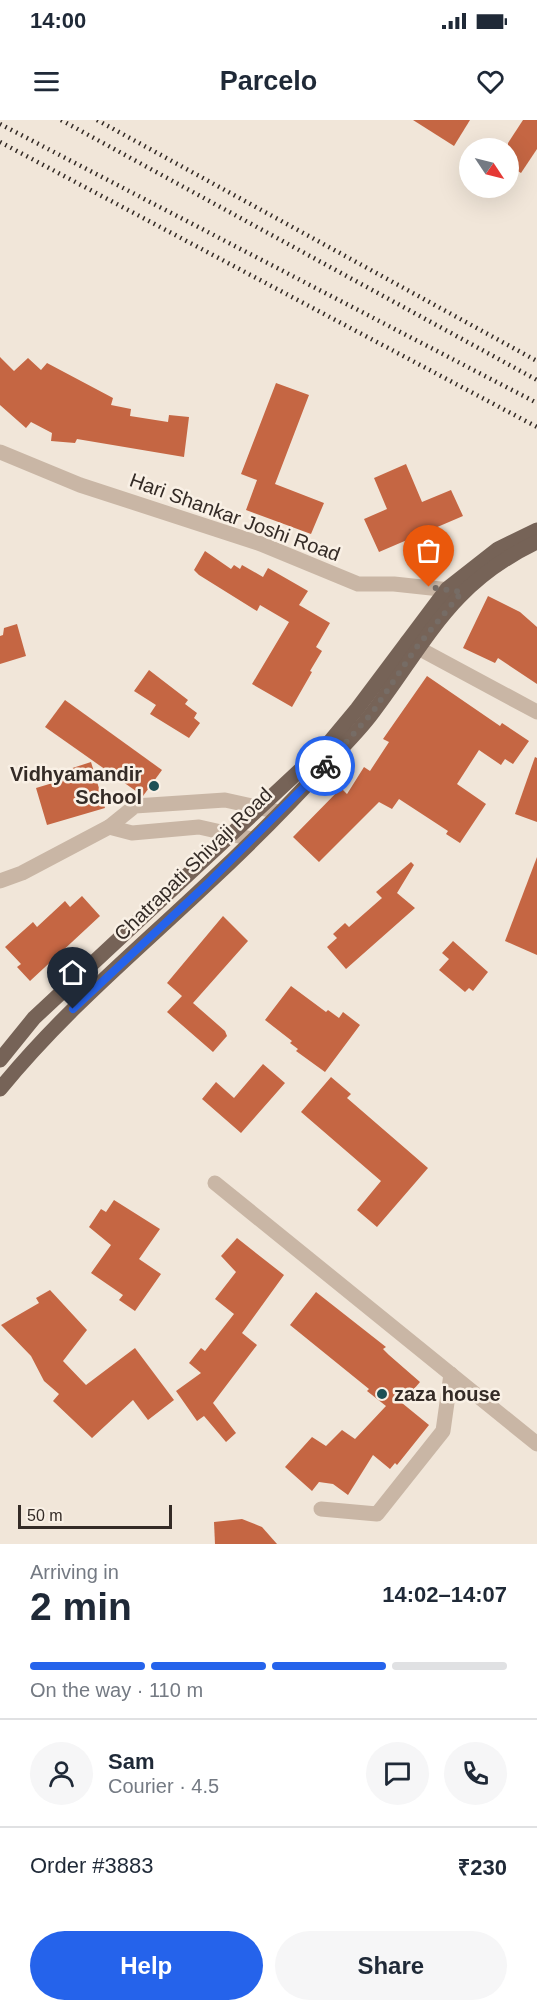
<!DOCTYPE html>
<meta charset="utf-8">
<style>
:root{--surface:#fff;--page:#f6f6f7;--text:#1f2937;--muted:#747a83;--line:#e0e1e3;--accent:#2563eb}
body{margin:0;font-family:Arial,sans-serif;background:var(--page);color:var(--text);height:100vh;display:flex;flex-direction:column;font-size:22px;white-space:nowrap}
*{box-sizing:border-box;margin:0}
p{font-size:20px;color:var(--muted)}
.icon{flex:none;width:33px;height:33px;fill:none;stroke:currentColor;stroke-width:2;stroke-linecap:round;stroke-linejoin:round}
.map{position:relative;height:1424px;overflow:hidden}
.side{display:flex;flex-direction:column;background:var(--surface);flex:1}
.side>*{flex:none}
.needle{width:39px;rotate:125deg}
.buttons{position:absolute;left:459px;top:18px;display:grid;gap:12px}
.buttons a{display:grid;place-items:center;width:60px;height:60px;border-radius:50%;background:var(--surface);box-shadow:0 6px 24px #0002;font-size:30px}
.scale{position:absolute;left:18px;bottom:15px;width:154px;box-sizing:border-box;padding-left:6px;border:3px solid #342b26;border-top:0;font-size:16px;line-height:21px;white-space:nowrap;color:#342b26;-webkit-text-stroke:4px #f9f0e5;paint-order:stroke}
.pin{position:absolute;display:grid;place-items:center;width:51px;height:51px;color:#fff;margin:-62px -26px;border-radius:50% 50% 50% 0;rotate:-45deg;box-shadow:0 0 6px #0007}
.pin .icon{rotate:45deg}
.courier{position:absolute;display:grid;place-items:center;width:60px;height:60px;margin:-30px;border:4px solid #2563eb;border-radius:50%;background:#fff;color:#222;box-shadow:0 2px 8px #0007}
.headline em{font-style:normal;font-weight:600}
.headline div{display:flex;flex-direction:column-reverse}
.headline{display:flex;align-items:center;justify-content:space-between;height:102px;padding:0 30px}
h1{font-size:39px;font-weight:600;line-height:45px}
.bar{display:grid;grid-template-columns:repeat(4,1fr);gap:9px 6px;align-content:center;height:72px;padding:0 30px}
.bar i{height:8px;border-radius:4px;background:var(--line)}
.bar .current{background:var(--accent)}
.bar p{grid-column:span 4}
.line{display:flex;align-items:center;gap:15px;padding:0 30px;border-top:2px solid var(--line)}
.line div{flex:1}
.round{display:grid;place-items:center;flex:none;width:63px;height:63px;border-radius:32px;background:var(--page)}
.cta{display:flex;gap:12px;margin-top:auto;padding:12px 30px}
.cta a{flex:1;height:69px;border-radius:36px;background:var(--accent);color:#fff;font-size:24px;font-weight:600;line-height:69px;text-align:center}
.cta a+a{background:var(--page);color:var(--text)}
.status{display:flex;justify-content:space-between;align-items:center;height:42px;padding:0 30px;background:var(--surface);direction:ltr}
.status svg{height:16px;fill:currentColor}
header{display:flex;justify-content:space-between;align-items:center;height:78px;padding:0 30px;background:var(--surface);font-size:27px;font-weight:600}
.map>svg:first-child{display:block}
.building{fill:#c56643}
.lines{fill:none;stroke-linecap:round;stroke-linejoin:round}
.minor{stroke:#c9b6a5;stroke-width:15}
.major{stroke:#766357;stroke-width:15}
.rail{stroke:#342b26;stroke-width:4.5;stroke-dasharray:1.5 4.5;stroke-linecap:butt}
.done{stroke:#766c65;stroke-width:6;stroke-dasharray:0 10.8}
.route{stroke:#2563eb;stroke-width:8}
.poi-dot{fill:#1d5055;stroke:#f9f0e5;stroke-width:2}
.labels{text-anchor:middle;dominant-baseline:central;stroke-width:5;stroke-linejoin:round;paint-order:stroke}
.street-label{font-size:20px;fill:#342b26;stroke:#f9f0e5}
.poi-label{font-size:20px;font-weight:bold;fill:#342b26;stroke:#f9f0e5;text-anchor:end}
</style>
<div class="status"><b>14:00</b><svg viewBox="0 0 49 12"><path d="M0 12V9h3v3zM5 12V6h3v6zM10 12V3h3v9zM15 12V0h3v12zM26 1h20v11H26zM47 4h2v5h-2z"/></svg></div>
<header><svg class="icon" aria-label="menu" viewBox="0 0 24 24"><path d="M4 6h16M4 12h16M4 18h16"/></svg>Parcelo<svg class="icon" aria-label="heart" viewBox="0 0 24 24"><path d="M12 20l-8-8c-3-5 5-10 8-4 3-6 11-1 8 4z"/></svg></header>
<div class="map">
<svg width="537" height="1424" viewBox="0 0 537 1424">
<rect width="100%" height="100%" fill="#f1e6d9"/>
<g class="building">
<path d="M 413,0 L 470,0 L 454,26 Z"/>
<path d="M 523,0 L 537,0 L 537,29 L 521,53 L 508,45 L 508,23 Z"/>
<path d="M 0,237 L 14,251 L 28,238 L 41,250 L 47,243 L 113,278 L 111,285 L 131,289 L 130,296 L 168,302 L 169,295 L 189,297 L 184,337 L 77,319 L 75,323 L 51,321 L 52,313 L 31,302 L 26,308 L 0,285 Z"/>
<path d="M 276,263 L 309,275 L 275,364 L 324,383 L 311,414 L 246,390 L 257,360 L 241,354 Z"/>
<path d="M 406,344 L 422,382 L 451,370 L 463,396 L 379,432 L 364,399 L 387,389 L 374,358 Z"/>
<path d="M 205,431 L 231,449 L 234,445 L 240,449 L 242,445 L 263,457 L 268,448 L 308,471 L 299,485 L 330,503 L 316,527 L 322,531 L 310,551 L 312,552 L 292,587 L 252,564 L 289,502 L 260,485 L 257,491 L 199,455 L 194,450 Z"/>
<path d="M 488,476 L 520,492 L 537,507 L 537,564 L 498,538 L 495,543 L 463,528 Z"/>
<path d="M 17,504 L 26,536 L 0,544 L 0,516 L 3,515 L 4,508 Z"/>
<path d="M 149,550 L 188,580 L 185,584 L 197,593 L 194,598 L 200,603 L 189,618 L 150,594 L 156,585 L 134,571 Z"/>
<path d="M 427,556 L 500,606 L 502,603 L 529,621 L 513,644 L 505,639 L 501,645 L 479,630 L 457,664 L 486,684 L 460,723 L 446,714 L 448,711 L 399,679 L 392,689 L 379,682 L 319,742 L 293,717 L 341,668 L 347,674 L 364,647 L 370,651 L 389,622 L 383,619 Z"/>
<path d="M 65,580 L 162,650 L 143,676 L 45,607 Z"/>
<path d="M 535,637 L 537,638 L 537,702 L 515,694 Z"/>
<path d="M 91,642 L 105,688 L 47,705 L 36,668 L 56,662 L 54,654 Z"/>
<path d="M 537,737 L 537,835 L 505,821 Z"/>
<path d="M 411,742 L 414,745 L 397,773 L 415,788 L 346,849 L 327,827 L 337,818 L 333,814 L 345,803 L 349,807 L 382,778 L 376,772 Z"/>
<path d="M 82,776 L 100,796 L 30,861 L 17,847 L 21,844 L 5,827 L 33,802 L 37,807 L 65,781 L 70,787 Z"/>
<path d="M 223,796 L 248,821 L 193,883 L 225,911 L 227,916 L 213,932 L 167,892 L 182,876 L 167,863 Z"/>
<path d="M 453,821 L 488,852 L 473,871 L 469,868 L 465,872 L 439,850 L 449,839 L 442,833 Z"/>
<path d="M 291,866 L 326,892 L 328,890 L 339,898 L 343,892 L 360,905 L 325,952 L 296,931 L 298,929 L 290,923 L 292,921 L 265,900 Z"/>
<path d="M 263,944 L 285,963 L 241,1013 L 202,979 L 216,962 L 234,978 Z"/>
<path d="M 331,957 L 351,974 L 347,978 L 428,1048 L 377,1107 L 357,1090 L 381,1061 L 301,992 Z"/>
<path d="M 114,1080 L 160,1109 L 139,1139 L 161,1154 L 135,1191 L 119,1180 L 123,1175 L 91,1153 L 111,1125 L 89,1107 L 101,1089 L 106,1092 Z"/>
<path d="M 237,1118 L 284,1155 L 242,1213 L 257,1225 L 213,1283 L 236,1313 L 226,1322 L 204,1296 L 197,1301 L 176,1271 L 201,1253 L 189,1243 L 201,1228 L 205,1231 L 234,1194 L 215,1179 L 236,1152 L 221,1136 Z"/>
<path d="M 50,1170 L 87,1210 L 63,1241 L 86,1265 L 135,1228 L 174,1280 L 148,1300 L 133,1280 L 92,1318 L 53,1281 L 59,1274 L 44,1261 L 31,1236 L 1,1205 L 39,1183 L 36,1178 Z"/>
<path d="M 316,1172 L 386,1227 L 383,1229 L 389,1235 L 420,1262 L 402,1283 L 429,1305 L 397,1345 L 395,1343 L 390,1349 L 373,1335 L 348,1375 L 333,1364 L 319,1362 L 312,1371 L 285,1347 L 312,1317 L 326,1326 L 342,1310 L 355,1319 L 386,1286 L 367,1271 L 369,1269 L 290,1205 Z"/>
<path d="M 242,1399 L 262,1407 L 277,1424 L 215,1424 L 214,1402 Z"/>
</g>
<g class="lines">
<g class="minor">
<path d="M 0,332 L 80,365 L 261,424 L 358,464 L 394,464 L 459,471"/>
<path d="M 407,522 L 537,592"/>
<path d="M 109,707 L 132,713 L 199,707 L 252,719"/>
<path d="M 0,761 L 22,753 L 109,707 L 135,686 L 225,680 L 279,692"/>
<path d="M 215,1063 L 537,1324"/>
<path d="M 321,1389 L 377,1394 L 443,1311 L 451,1254"/>
</g>
<g class="major">
<path d="M 0,940 L 34,898 L 327,625 L 357,589 L 447,469 L 498,429 L 537,410"/>
<path d="M 0,969 C 63,892 134,833 206,765 C 247,727 287,687 324,646 C 341,629 359,611 373,592 C 427,521 450,463 537,422"/>
</g>
<g class="rail">
<path d="M 61,0 L 537,260"/>
<path d="M 97,0 L 537,241"/>
<path d="M 0,4 L 537,283"/>
<path d="M 0,22 L 537,307"/>
</g>
</g>
<g class="lines">
<path class="done" d="M 325,646 L 372,593 L 416,528 L 462,472 L 429,467"/>
<path class="route" d="M 73,889 L 206,765 L 325,646"/>
</g>
<g class="poi-dot">
<circle cx="154" cy="666" r="6"/>
<circle cx="382" cy="1274" r="6"/>
</g>
<g class="labels">
<g class="street-label">
<text transform="translate(235 397) rotate(20)">Hari Shankar Joshi Road</text>
<text transform="translate(193 744) rotate(-44)">Chatrapati Shivaji Road</text>
</g>
<g class="poi-label">
<text x="142" y="654">Vidhyamandir<tspan x="142" dy="23">School</tspan></text>
<text x="394" y="1274" text-anchor="start">zaza house</text>
</g>
</g>
</svg>
<div class="buttons">
<a><svg class="needle" viewBox="-14 -14 28 28"><path d="M0-13l5 13h-10z" fill="#e53935"/><path d="M0 13l5-13h-10z" fill="#747a83"/></svg></a>
</div>
<div class="scale">50 m</div>
<div class="pin" style="left:429px;top:467px;background:#ea580c"><svg class="icon" aria-label="bag" viewBox="0 0 24 24"><path d="M5 8h14l-1 12H6zM9 8a3 3 0 0 1 6 0"/></svg></div>
<div class="pin" style="left:73px;top:889px;background:#1f2937"><svg class="icon" aria-label="home" viewBox="0 0 24 24"><path d="M3 11l9-7 9 7M6 9v11h12V9"/></svg></div>
<div class="courier" style="left:325px;top:646px"><svg class="icon" aria-label="bike" viewBox="0 0 24 24"><circle cx="6" cy="16" r="4"/><circle cx="18" cy="16" r="4"/><path d="M6 16l4-8h5l3 8M10 8l3 8H6M13 5h3"/></svg></div>
</div>
<section class="side">
<div class="headline"><div><h1>2 min</h1><p>Arriving in</p></div><em>14:02–14:07</em></div>
<div class="bar"><i class="current"></i><i class="current"></i><i class="current"></i><i></i><p>On the way · 110 m</p></div>
<div class="line" style="height:108px"><a class="round"><svg class="icon" aria-label="person" viewBox="0 0 24 24"><circle cx="12" cy="8" r="4"/><path d="M4 21q1-7 8-7t8 7"/></svg></a><div><b>Sam</b><p>Courier · 4.5</p></div><a class="round"><svg class="icon" aria-label="chat" viewBox="0 0 24 24"><path d="M4 5h16v11H9l-5 4z"/></svg></a><a class="round"><svg class="icon" aria-label="phone" viewBox="0 0 24 24"><path d="M5 4h4l2 5-3 2q2 4 5 5l2-3 5 2v4C11 20 4 13 5 4z"/></svg></a></div>
<div class="line" style="height:78px"><div>Order #3883</div><b>₹230</b></div>
<div class="cta"><a>Help</a><a>Share</a></div>
</section>
